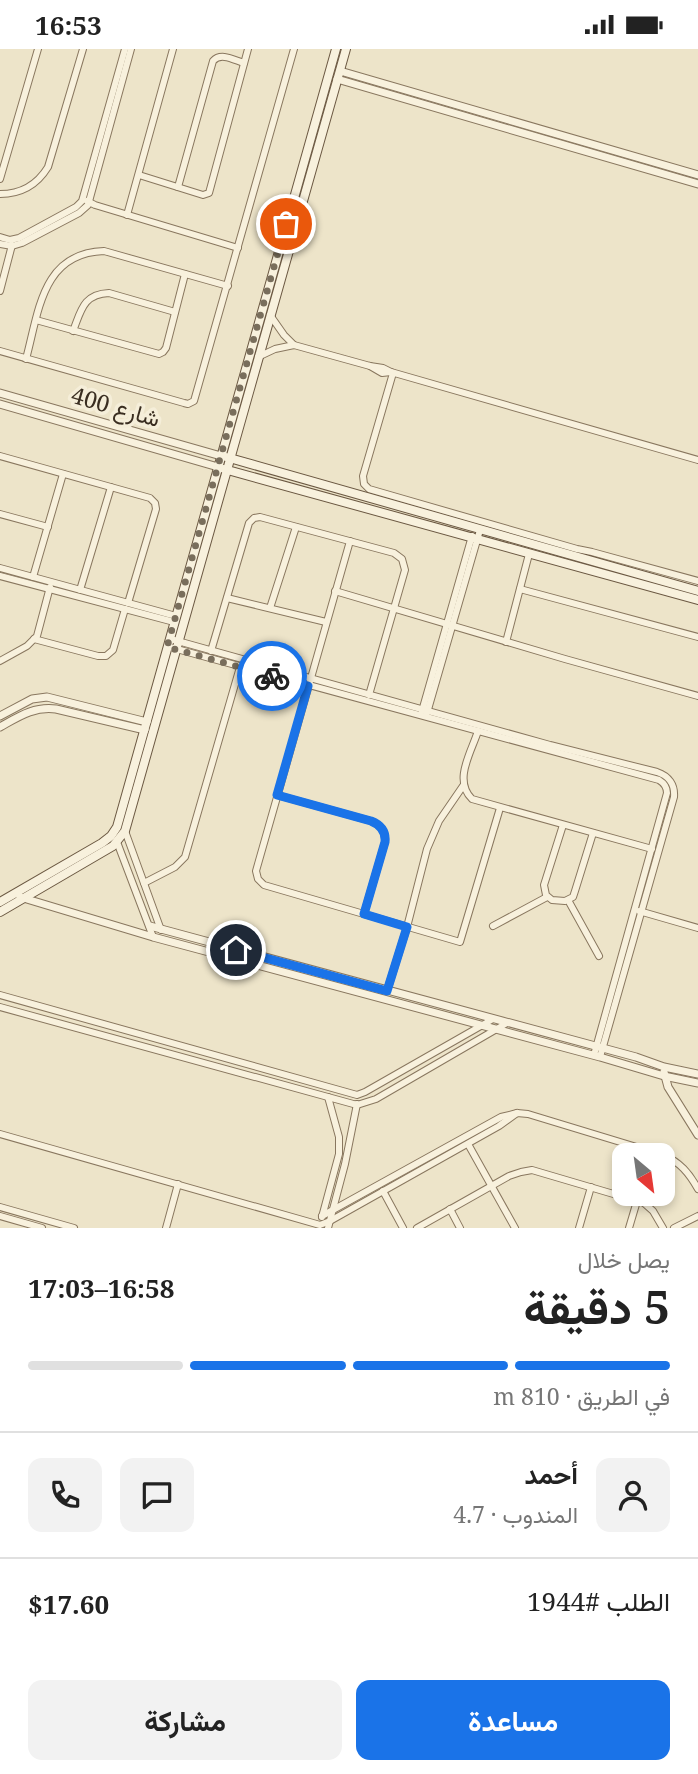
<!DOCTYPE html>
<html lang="ar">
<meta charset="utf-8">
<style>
:root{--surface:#fff;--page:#f2f2f2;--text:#222;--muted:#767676;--line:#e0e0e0;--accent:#1a73e8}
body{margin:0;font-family:"Noto Serif",Vazirmatn,serif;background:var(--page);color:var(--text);direction:rtl;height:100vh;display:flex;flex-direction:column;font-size:26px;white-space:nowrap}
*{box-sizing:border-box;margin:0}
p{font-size:23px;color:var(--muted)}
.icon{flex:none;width:38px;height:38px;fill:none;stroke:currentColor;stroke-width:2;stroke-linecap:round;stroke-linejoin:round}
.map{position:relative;height:1179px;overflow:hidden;direction:ltr}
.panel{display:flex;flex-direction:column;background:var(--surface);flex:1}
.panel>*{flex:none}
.needle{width:46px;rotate:151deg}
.buttons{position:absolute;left:612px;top:1094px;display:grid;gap:14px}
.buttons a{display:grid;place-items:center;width:63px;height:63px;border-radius:14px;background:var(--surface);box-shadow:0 4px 10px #0003;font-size:35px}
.pin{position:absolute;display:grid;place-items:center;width:60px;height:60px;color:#fff;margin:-30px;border:4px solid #fff;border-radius:50%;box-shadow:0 2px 7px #0007}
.courier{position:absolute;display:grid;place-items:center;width:70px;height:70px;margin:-35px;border:5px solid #1a73e8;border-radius:50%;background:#fff;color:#222;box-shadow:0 2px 9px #0007}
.overview em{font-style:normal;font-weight:700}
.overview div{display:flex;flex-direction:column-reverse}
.overview{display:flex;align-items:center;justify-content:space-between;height:119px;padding:0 28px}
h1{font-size:46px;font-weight:700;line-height:52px}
.bar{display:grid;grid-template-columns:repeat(4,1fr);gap:10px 7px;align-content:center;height:84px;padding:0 28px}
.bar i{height:9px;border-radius:5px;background:var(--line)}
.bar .current{background:var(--accent)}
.bar p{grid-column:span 4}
.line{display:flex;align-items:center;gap:18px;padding:0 28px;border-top:2px solid var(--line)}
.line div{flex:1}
.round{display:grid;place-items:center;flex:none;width:74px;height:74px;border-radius:14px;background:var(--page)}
.action{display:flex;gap:14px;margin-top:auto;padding:14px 28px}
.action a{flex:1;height:80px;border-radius:14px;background:var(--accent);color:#fff;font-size:28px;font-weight:700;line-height:80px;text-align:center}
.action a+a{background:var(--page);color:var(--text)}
.status{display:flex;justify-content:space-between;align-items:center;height:49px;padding:0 35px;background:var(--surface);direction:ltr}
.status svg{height:19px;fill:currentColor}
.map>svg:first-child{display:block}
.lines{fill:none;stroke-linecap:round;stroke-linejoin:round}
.minor-casing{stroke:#89775f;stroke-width:8}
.tertiary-casing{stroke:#89775f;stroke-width:9}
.secondary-casing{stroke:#6b5842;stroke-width:10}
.minor{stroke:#f8f1dd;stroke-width:6}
.tertiary{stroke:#f8f1dd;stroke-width:7}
.secondary{stroke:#f8f1dd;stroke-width:8}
.done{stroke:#796e5c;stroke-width:7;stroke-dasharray:0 12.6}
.route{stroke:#1a73e8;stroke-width:9}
.labels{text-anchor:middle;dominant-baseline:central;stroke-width:7;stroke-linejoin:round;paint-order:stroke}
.street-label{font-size:23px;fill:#3a2e21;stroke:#f5eed9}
</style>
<div class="status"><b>16:53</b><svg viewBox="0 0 49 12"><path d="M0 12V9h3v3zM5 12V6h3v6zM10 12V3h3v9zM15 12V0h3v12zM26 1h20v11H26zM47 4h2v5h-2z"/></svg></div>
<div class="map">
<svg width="698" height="1179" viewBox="0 0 698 1179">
<rect width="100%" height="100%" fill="#ede4c9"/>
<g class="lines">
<g class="minor-casing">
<g id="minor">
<path d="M 139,126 L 203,146 L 209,144 L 248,0"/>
<path d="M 0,130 L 38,0"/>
<path d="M 178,138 L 213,12 C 221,3 234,11 244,14"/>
<path d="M 0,145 C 21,145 37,136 48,118 L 83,0"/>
<path d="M 87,152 L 95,156 L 238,199"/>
<path d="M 127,166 L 173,0"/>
<path d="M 0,188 L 10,191 L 19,189 L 76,158 L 82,152 L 125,0"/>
<path d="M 0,195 L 12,197 L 22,194 L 79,164 L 88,156 L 131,0"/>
<path d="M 0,242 L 12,196"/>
<path d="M 270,266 L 284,286 L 294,296"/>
<path d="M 36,271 L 159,305 L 163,303 L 166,299 L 185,225"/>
<path d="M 73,282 C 81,262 83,245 109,244 L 175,263"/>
<path d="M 0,302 L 184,354 L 188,355 L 194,352 L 294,0"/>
<path d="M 258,308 L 275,300 L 294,296 L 370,317 L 383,319 L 391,323 L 698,411"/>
<path d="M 26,310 C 39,262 42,204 104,202 L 228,237"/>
<path d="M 370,317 L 382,324 L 391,323"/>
<path d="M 393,324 L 363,427 L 364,435 L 369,440 L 577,500 L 592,503 L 698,532"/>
<path d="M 0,407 L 150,449 L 155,454 L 156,460 L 128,554"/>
<path d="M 0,465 L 48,478"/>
<path d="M 350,492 L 256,822 L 258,830 L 264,836 L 460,893 L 500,759"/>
<path d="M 0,519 L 176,567"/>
<path d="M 0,527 L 174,573"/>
<path d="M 33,528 L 63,425"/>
<path d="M 520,540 L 698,588"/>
<path d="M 80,541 L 111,438"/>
<path d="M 335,542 L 565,610 L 698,647"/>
<path d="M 227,549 L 326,573"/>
<path d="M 270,559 L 296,478"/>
<path d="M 34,590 L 98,607 L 106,607 L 113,601 L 125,560"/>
<path d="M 174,591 L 550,696 L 657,723 C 669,727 675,736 674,748 L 600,1008"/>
<path d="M 506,593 L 529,505"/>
<path d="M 173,599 L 659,731 C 664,734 667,738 667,744 L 594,1006"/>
<path d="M 211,602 L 249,474 L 254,469 L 260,468 L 394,504 L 402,510 L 405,521 L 369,646"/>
<path d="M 0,612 L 27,597 L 37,587 L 50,538"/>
<path d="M 422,662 L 472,487"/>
<path d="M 427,664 L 480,481"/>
<path d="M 478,682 C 471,704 453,731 472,750 L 652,800"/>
<path d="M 277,746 L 371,772 C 381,776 386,783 385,793 L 364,865"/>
<path d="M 563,776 L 544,836 L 546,846 L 552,851 L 565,852 L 573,848 L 575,842 L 593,784"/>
<path d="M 125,782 L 161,881"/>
<path d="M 117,793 L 153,888"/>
<path d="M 144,834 L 175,818 L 185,808 L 240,618"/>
<path d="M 568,851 L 599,907"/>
<path d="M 639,862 L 698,879"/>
<path d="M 493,877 L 547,848"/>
<path d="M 387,942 L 407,878 L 427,800 L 439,772 L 463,737"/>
<path d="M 0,946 L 357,1046 L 365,1043 L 493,970"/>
<path d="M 0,958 L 357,1056 L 376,1050 L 507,974"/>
<path d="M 0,1085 L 320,1176 L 330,1172 L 499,1077 L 517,1064"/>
<path d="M 468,1095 L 515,1179"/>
<path d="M 383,1142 L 403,1179"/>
<path d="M 0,1158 L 74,1179"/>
<path d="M 450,1160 L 460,1179"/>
<path d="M 0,1167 L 42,1179"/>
<path d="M 322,1167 L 501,1068 L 517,1064 L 528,1065 L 663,1106 C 680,1113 689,1124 698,1140"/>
<path d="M 322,1168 L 339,1105 L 339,1088 L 328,1048"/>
<path d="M 166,1179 L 178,1135"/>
<path d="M 328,1179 L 345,1115 L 357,1055"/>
<path d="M 417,1179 L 509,1127 L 521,1123 L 532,1121 L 644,1154 L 653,1162 L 663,1179"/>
<path d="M 579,1179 L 591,1138"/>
<path d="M 629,1179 L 637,1152"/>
<path d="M 674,1179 L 698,1167"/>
</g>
</g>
<g class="tertiary-casing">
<g id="tertiary">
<path d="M 340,22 L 698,126"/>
<path d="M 337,30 L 698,135"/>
<path d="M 0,344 L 221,407"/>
<path d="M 0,355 L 218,418"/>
<path d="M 0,667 L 32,650 L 47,648 L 147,673"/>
<path d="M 0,678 C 18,668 34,657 56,660 L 145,681"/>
<path d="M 20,848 L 153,888 L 600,1008 L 664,1027 L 698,1034"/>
<path d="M 150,877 L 636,1008 L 664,1018 L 698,1025"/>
<path d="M 664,1023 L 668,1038 L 698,1086"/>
</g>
</g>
<g class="secondary-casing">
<g id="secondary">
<path d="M 226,408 L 698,542"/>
<path d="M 224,420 L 698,551"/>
<path d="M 0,853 L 102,794 L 111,787 L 117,778 L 336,0"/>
<path d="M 0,863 L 113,797 L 125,782 L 346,0"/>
</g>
</g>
<use href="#minor" class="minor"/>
<use href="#tertiary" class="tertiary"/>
<use href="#secondary" class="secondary"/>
</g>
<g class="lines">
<path class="done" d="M 272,627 L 167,598 L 286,175"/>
<path class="route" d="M 236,901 L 387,942 L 407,878 L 364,865 L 385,793 C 386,783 381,776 371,772 L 277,746 L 308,637 L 272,627"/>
</g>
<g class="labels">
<g class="street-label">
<text transform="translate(116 357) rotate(16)">شارع 400</text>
</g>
</g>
</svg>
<div class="buttons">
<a><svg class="needle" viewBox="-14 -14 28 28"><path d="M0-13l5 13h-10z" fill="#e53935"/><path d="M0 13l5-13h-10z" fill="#767676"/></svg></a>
</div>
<div class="pin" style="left:286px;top:175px;background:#ea580c"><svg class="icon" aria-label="bag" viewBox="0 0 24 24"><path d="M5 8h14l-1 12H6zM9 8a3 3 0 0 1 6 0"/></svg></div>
<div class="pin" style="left:236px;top:901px;background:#1f2937"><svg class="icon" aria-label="home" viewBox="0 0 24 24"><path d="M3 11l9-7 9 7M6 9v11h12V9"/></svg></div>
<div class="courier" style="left:272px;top:627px"><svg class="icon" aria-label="bike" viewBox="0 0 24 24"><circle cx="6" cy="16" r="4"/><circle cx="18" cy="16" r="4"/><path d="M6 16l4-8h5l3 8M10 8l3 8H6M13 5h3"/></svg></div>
</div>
<section class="panel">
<div class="overview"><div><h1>5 دقيقة</h1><p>يصل خلال</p></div><em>16:58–17:03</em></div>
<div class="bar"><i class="current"></i><i class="current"></i><i class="current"></i><i></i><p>في الطريق · 810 m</p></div>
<div class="line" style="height:126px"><a class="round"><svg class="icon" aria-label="person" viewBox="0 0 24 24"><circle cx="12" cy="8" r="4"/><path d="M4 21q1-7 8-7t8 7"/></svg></a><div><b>أحمد</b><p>المندوب · 4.7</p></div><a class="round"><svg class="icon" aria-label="chat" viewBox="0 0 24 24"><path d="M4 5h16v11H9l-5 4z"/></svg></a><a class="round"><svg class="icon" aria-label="phone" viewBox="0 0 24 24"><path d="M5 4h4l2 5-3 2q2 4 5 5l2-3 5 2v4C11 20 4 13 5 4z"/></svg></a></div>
<div class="line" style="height:91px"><div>الطلب #1944</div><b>$17.60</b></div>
<div class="action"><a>مساعدة</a><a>مشاركة</a></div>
</section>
